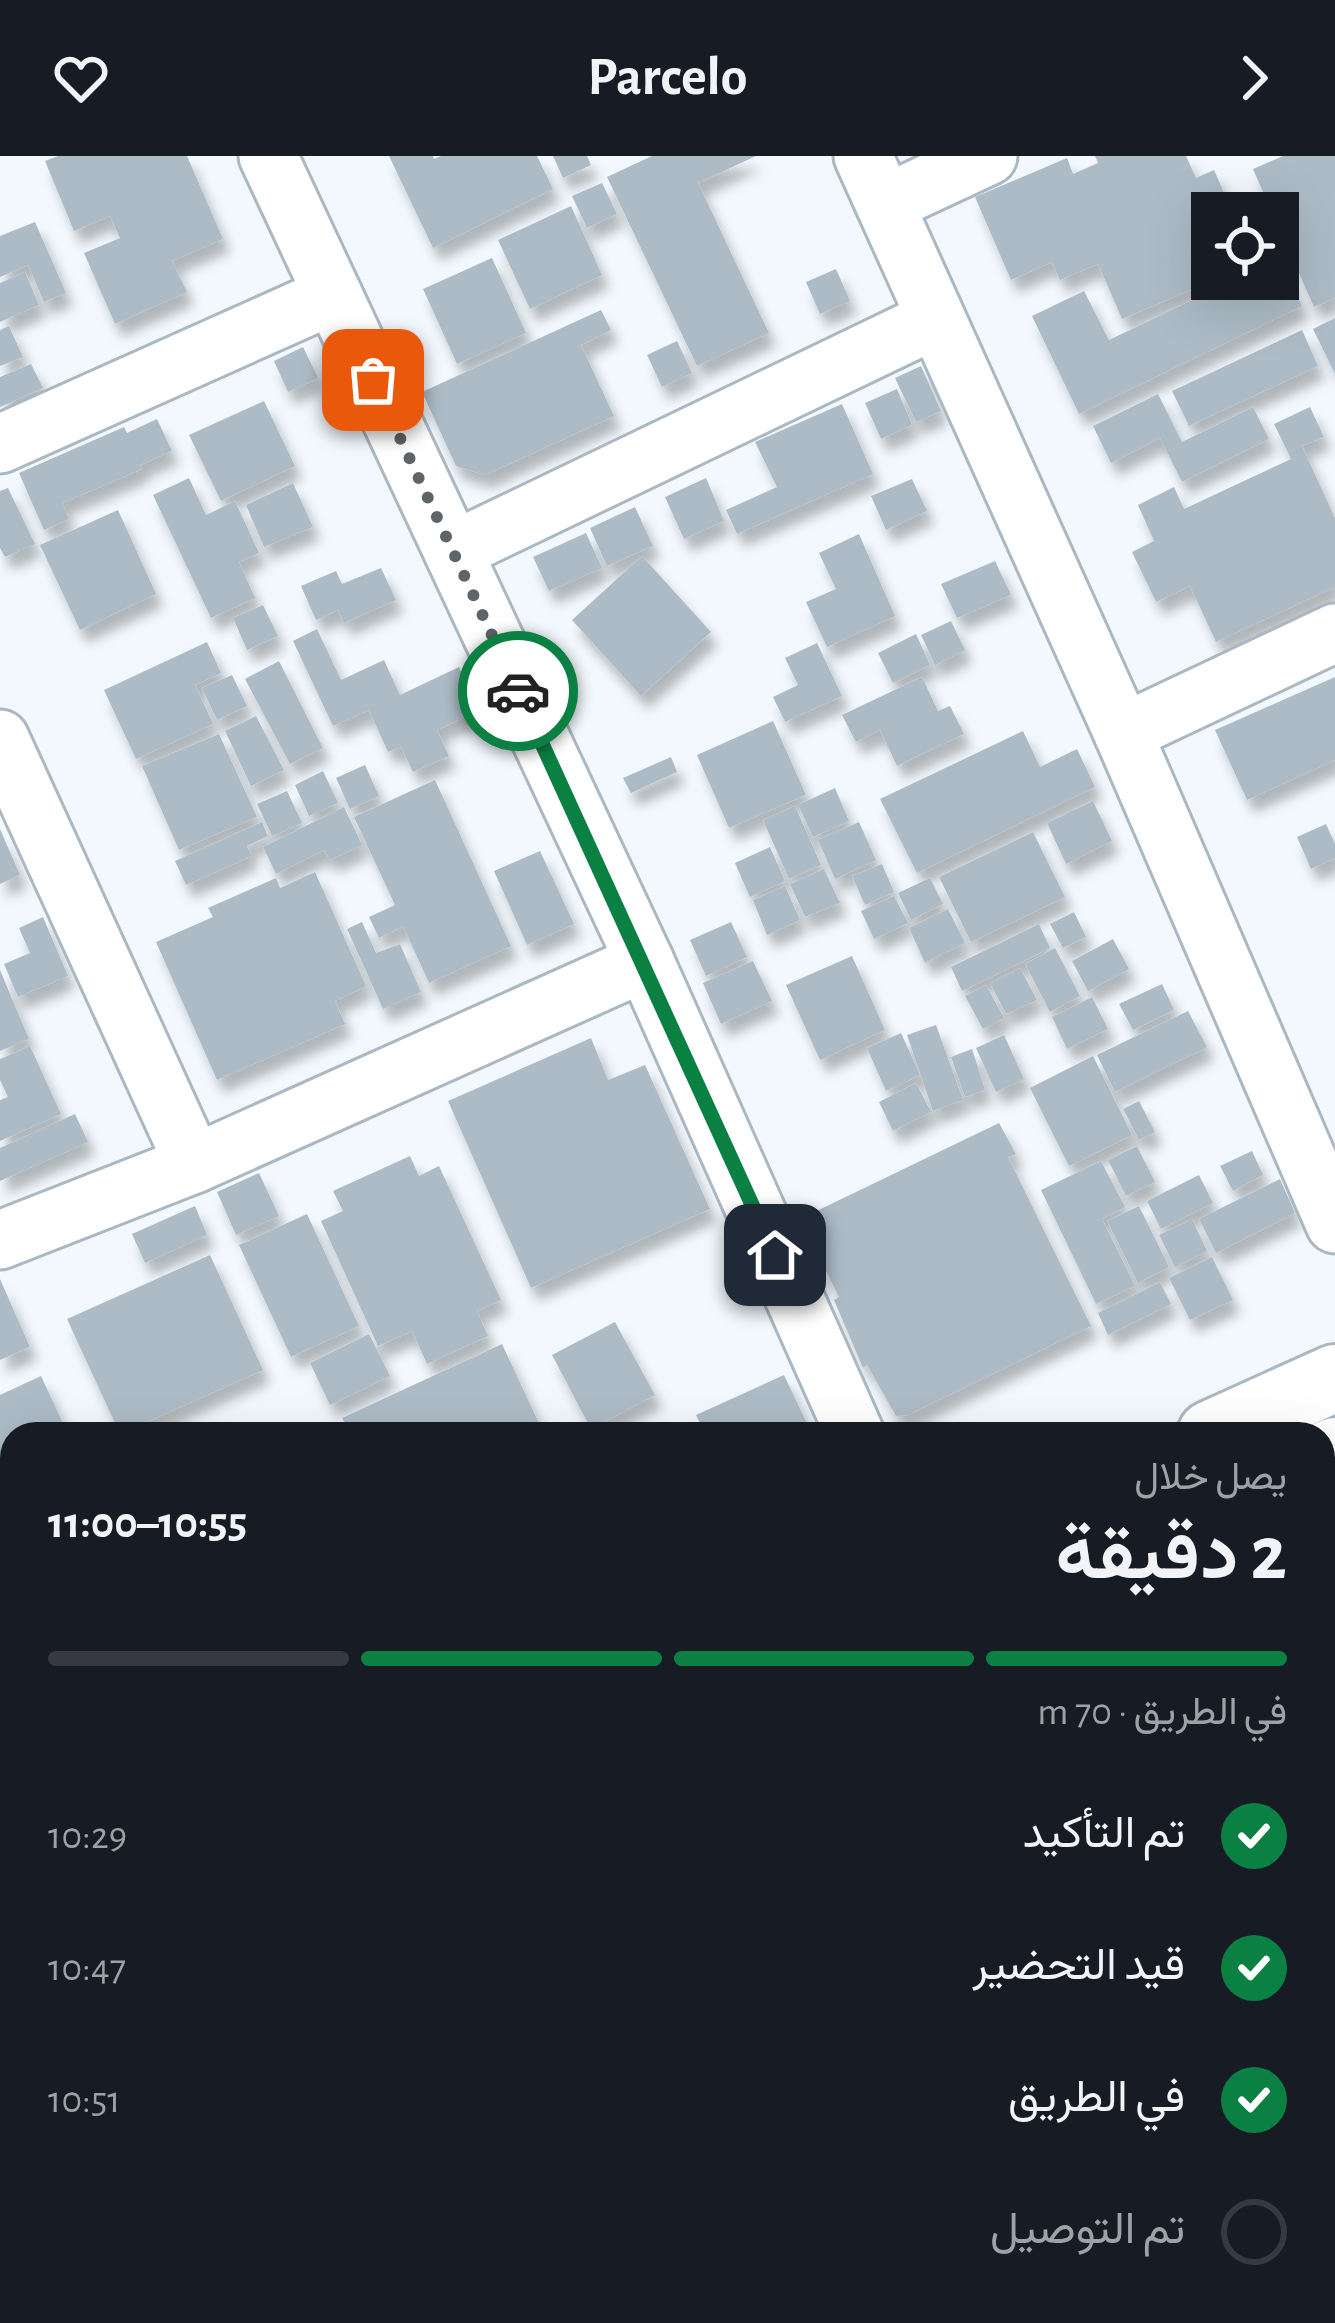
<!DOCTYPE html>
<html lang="ar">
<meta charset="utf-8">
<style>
:root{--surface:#171b24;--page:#242831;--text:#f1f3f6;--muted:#9ea1a6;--line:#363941;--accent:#0b8043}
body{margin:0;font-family:"Alegreya Sans",Vazirmatn,sans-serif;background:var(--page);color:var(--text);direction:rtl;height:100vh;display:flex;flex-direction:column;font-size:45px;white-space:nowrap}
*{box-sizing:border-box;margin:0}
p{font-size:39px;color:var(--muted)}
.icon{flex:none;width:66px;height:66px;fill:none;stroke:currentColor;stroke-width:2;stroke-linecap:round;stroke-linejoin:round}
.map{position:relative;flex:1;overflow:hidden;direction:ltr}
.details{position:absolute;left:0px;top:1266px;width:1335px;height:903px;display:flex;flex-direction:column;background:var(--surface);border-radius:36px 36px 0 0;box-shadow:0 12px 48px #0002;direction:rtl}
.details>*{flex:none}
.fabs{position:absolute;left:1191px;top:36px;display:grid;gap:24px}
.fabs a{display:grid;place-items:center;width:108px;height:108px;border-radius:0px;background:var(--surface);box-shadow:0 12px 48px #0002;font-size:60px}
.pin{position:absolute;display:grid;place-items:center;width:102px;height:102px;color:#fff;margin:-51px;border-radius:24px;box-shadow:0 6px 18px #0006}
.courier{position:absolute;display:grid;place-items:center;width:120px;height:120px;margin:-60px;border:9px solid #0b8043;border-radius:50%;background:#fff;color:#222;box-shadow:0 3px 15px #0007}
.headline em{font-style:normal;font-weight:600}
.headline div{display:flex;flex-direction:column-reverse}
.headline{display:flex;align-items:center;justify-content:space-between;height:204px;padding:0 48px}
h1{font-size:78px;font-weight:600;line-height:90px}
.bar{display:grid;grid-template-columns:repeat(4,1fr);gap:18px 12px;align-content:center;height:144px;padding:0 48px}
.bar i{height:15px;border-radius:9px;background:var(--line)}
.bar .active{background:var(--accent)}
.bar p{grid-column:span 4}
ol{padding:0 48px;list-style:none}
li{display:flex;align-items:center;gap:36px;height:132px}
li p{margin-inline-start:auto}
li .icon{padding:12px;border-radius:50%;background:var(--accent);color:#fff;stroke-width:4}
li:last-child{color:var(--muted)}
li i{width:66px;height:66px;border:6px solid var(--line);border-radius:50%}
header{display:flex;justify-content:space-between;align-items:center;height:156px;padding:0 48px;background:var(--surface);font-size:54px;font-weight:600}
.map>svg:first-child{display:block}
.building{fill:#acbbc6;filter:url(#shadow)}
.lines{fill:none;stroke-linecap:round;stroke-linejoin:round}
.minor-casing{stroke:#aab8c4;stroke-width:63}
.secondary-casing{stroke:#aab8c4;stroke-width:72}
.minor{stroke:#fff;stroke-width:57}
.secondary{stroke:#fff;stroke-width:66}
.done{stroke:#5e6468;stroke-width:12;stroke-dasharray:0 21.6}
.route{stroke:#0b8043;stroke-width:15}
</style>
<header><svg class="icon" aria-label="forward" viewBox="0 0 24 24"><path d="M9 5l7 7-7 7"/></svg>Parcelo<svg class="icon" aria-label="heart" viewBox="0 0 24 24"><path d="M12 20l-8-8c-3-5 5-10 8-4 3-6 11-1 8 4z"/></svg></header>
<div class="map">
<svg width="1335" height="2167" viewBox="0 0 1335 2167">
<defs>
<filter id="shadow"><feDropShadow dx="7" dy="13" stdDeviation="6" flood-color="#0004"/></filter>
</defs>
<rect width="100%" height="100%" fill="#f2f8fd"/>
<g class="building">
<path d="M 58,0 L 187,0 L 223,83 L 172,105 L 187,136 L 115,168 L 84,97 L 120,82 L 110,60 L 74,75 L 45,5 Z"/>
<path d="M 389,0 L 433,0 L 434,3 L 441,0 L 537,0 L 553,33 L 433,92 Z"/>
<path d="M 553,0 L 587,0 L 591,9 L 563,22 Z"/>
<path d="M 652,0 L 756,0 L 698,27 L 769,177 L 697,210 L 607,21 Z"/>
<path d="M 1095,0 L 1186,0 L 1196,22 L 1214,14 L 1233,57 L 1212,57 L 1212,125 L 1122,163 L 1098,108 L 1060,124 L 1052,106 L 1011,124 L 975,41 L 1067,2 L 1073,18 L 1098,7 Z"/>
<path d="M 1283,0 L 1335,0 L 1335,142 L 1314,151 L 1278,70 L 1278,57 L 1272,57 L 1253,13 Z"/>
<path d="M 602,27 L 617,58 L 587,72 L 572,40 Z"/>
<path d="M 571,50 L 602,119 L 530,153 L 498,84 Z"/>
<path d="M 35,66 L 66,137 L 44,146 L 28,109 L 0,121 L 0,80 Z"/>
<path d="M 1278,101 L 1302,150 L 1079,258 L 1032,160 L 1084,135 L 1109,184 L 1236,123 L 1278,123 Z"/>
<path d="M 492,102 L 526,177 L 457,208 L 423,133 Z"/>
<path d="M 836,113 L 850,145 L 820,158 L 806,126 Z"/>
<path d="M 25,116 L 39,149 L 0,166 L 0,127 Z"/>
<path d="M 601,154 L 611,174 L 581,189 L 614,260 L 485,319 L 456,310 L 422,236 Z"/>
<path d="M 1335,162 L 1335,218 L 1313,173 Z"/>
<path d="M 9,170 L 23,201 L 0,210 L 0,174 Z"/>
<path d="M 1302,174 L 1318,210 L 1189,270 L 1172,235 Z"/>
<path d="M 677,185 L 692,217 L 662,231 L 647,199 Z"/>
<path d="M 303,191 L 318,222 L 288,236 L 274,205 Z"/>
<path d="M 31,208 L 43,232 L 0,251 L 0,221 Z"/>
<path d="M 921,210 L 941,255 L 916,266 L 895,222 Z"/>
<path d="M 897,233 L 912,269 L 881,283 L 865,247 Z"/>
<path d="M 1158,238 L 1182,286 L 1253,251 L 1269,283 L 1182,326 L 1160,282 L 1111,307 L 1093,270 Z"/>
<path d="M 264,245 L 295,310 L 221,345 L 189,279 Z"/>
<path d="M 842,248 L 873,318 L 737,378 L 726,354 L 777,331 L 755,286 Z"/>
<path d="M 1310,251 L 1324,281 L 1302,290 L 1335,362 L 1335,431 L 1216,486 L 1190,430 L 1156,446 L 1132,396 L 1154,385 L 1138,349 L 1174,331 L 1184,353 L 1291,303 L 1274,268 Z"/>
<path d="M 157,263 L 172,295 L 140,309 L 142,313 L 62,347 L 69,363 L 44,374 L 19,317 L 124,271 L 127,277 Z"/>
<path d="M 189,322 L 206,359 L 235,345 L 259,397 L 239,406 L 255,442 L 211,462 L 153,339 Z"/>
<path d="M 706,322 L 724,365 L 684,383 L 665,341 Z"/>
<path d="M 912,323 L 927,355 L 886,374 L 871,340 Z"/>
<path d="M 293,327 L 313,371 L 264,391 L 246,349 Z"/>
<path d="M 8,332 L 35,388 L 5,401 L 0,392 L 0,335 Z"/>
<path d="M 635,351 L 653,390 L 607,410 L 590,372 Z"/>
<path d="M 118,354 L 156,438 L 80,474 L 40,389 Z"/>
<path d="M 586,377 L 602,412 L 549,435 L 533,401 Z"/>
<path d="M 859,378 L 895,460 L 827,491 L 806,446 L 836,433 L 819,397 Z"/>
<path d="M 642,400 L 711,476 L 641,540 L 572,464 Z"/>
<path d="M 995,405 L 1011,439 L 957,462 L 941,428 Z"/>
<path d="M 381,412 L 396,444 L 344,467 L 338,454 L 316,464 L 301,430 L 336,415 L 342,428 Z"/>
<path d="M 263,449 L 278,480 L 247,494 L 233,462 Z"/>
<path d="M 951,465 L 965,494 L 935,509 L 921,479 Z"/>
<path d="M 317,473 L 341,524 L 384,504 L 400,539 L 459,511 L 479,554 L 437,574 L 449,600 L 413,616 L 401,591 L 388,596 L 369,554 L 333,570 L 293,485 Z"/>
<path d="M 916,478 L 930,509 L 893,527 L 878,497 Z"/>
<path d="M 207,486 L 221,517 L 195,529 L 213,568 L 136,603 L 104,534 Z"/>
<path d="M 817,487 L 842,540 L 785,566 L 773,541 L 798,529 L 785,502 Z"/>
<path d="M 279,505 L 323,592 L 290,608 L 245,523 Z"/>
<path d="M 232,519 L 247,550 L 217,564 L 202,532 Z"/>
<path d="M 922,521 L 938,555 L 950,550 L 964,578 L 897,610 L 880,574 L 856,586 L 842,559 Z"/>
<path d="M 1335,521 L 1335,604 L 1247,644 L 1215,574 Z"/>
<path d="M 256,560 L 284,614 L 251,630 L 225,575 Z"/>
<path d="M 773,565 L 806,639 L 729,672 L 697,599 Z"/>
<path d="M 1023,575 L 1040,611 L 1077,593 L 1095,631 L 917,717 L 880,643 Z"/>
<path d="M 219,578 L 257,661 L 179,694 L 142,610 Z"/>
<path d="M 671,601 L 677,616 L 631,637 L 623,622 Z"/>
<path d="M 365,609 L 379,640 L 350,653 L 336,622 Z"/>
<path d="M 323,615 L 338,647 L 309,660 L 295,629 Z"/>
<path d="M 435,624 L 511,790 L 429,827 L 403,770 L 379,782 L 369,761 L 395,749 L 354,661 Z"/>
<path d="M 835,632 L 849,665 L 813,681 L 798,649 Z"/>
<path d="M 287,635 L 302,667 L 272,680 L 257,648 Z"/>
<path d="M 1093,645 L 1112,685 L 1066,708 L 1047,667 Z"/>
<path d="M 795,650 L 821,709 L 789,723 L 763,664 Z"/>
<path d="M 344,651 L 362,689 L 330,704 L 324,694 L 276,718 L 263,691 Z"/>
<path d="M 262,666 L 268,680 L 247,690 L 252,700 L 186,729 L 175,705 Z"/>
<path d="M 859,666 L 876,704 L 835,723 L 818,684 Z"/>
<path d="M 1326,668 L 1335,688 L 1335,702 L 1311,713 L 1297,681 Z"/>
<path d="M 0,673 L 20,719 L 0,728 Z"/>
<path d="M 1033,676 L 1065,741 L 971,786 L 939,721 Z"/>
<path d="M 770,691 L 785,725 L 750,741 L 735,707 Z"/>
<path d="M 540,695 L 574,768 L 527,789 L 494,715 Z"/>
<path d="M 882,708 L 894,736 L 865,749 L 852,720 Z"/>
<path d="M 824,713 L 840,747 L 805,761 L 790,728 Z"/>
<path d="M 315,716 L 366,830 L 335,845 L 345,868 L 217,924 L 156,786 L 213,761 L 208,752 L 276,722 L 280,732 Z"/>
<path d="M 930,722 L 943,748 L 911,764 L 898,737 Z"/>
<path d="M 785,730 L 800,764 L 767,779 L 753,744 Z"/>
<path d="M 894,740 L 908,767 L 874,783 L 861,755 Z"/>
<path d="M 948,753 L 965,787 L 925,807 L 909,772 Z"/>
<path d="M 1074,756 L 1086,781 L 1063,792 L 1050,768 Z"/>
<path d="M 43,761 L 68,820 L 18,841 L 4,808 L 30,797 L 19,772 Z"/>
<path d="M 362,766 L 376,797 L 400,788 L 421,836 L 383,853 L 347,773 Z"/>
<path d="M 731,766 L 747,801 L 706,820 L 690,784 Z"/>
<path d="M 1039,768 L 1050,792 L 962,835 L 951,811 Z"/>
<path d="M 1113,783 L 1129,813 L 1088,835 L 1072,805 Z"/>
<path d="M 1055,792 L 1080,840 L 1050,856 L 1025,808 Z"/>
<path d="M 852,800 L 885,874 L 820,904 L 786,829 Z"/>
<path d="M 753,805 L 772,845 L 721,868 L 703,827 Z"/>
<path d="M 1020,812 L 1037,844 L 1006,858 L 990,827 Z"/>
<path d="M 0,814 L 29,883 L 0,895 Z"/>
<path d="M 1162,828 L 1174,854 L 1133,874 L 1119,848 Z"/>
<path d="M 986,829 L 1004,862 L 983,873 L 965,840 Z"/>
<path d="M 1092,841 L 1108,873 L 1067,893 L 1052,861 Z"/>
<path d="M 1188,855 L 1207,891 L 1115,936 L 1097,899 Z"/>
<path d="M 936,869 L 963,944 L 933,955 L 907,879 Z"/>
<path d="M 901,877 L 920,919 L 886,935 L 867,892 Z"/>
<path d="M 1004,879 L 1024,923 L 996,936 L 976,892 Z"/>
<path d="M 591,882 L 608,924 L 645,909 L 710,1053 L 531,1132 L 448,945 Z"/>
<path d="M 30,890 L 61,958 L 0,985 L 0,944 L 8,941 L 0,924 L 0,903 Z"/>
<path d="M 972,893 L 985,934 L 965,941 L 951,901 Z"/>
<path d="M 1093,900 L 1132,979 L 1069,1010 L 1030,932 Z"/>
<path d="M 916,927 L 931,956 L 893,975 L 879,946 Z"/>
<path d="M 1139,945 L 1155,976 L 1139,984 L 1123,953 Z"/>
<path d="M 75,958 L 88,986 L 0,1025 L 0,992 Z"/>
<path d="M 999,967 L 1016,998 L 1008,1001 L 1091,1170 L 908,1259 L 896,1260 L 867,1209 L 863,1212 L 834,1144 L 839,1141 L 800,1063 Z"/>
<path d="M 1137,990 L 1155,1026 L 1126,1040 L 1108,1004 Z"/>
<path d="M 1252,995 L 1263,1019 L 1233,1035 L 1220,1010 Z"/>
<path d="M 410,1000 L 419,1020 L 439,1010 L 501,1144 L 477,1155 L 488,1180 L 427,1208 L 412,1175 L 378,1190 L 321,1065 L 343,1055 L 333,1035 Z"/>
<path d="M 1101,1005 L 1125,1051 L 1102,1063 L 1135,1130 L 1096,1148 L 1041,1034 Z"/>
<path d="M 259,1017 L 279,1060 L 236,1079 L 217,1036 Z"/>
<path d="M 1199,1019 L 1213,1047 L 1161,1073 L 1147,1045 Z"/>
<path d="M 1280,1023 L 1295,1057 L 1216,1097 L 1199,1063 Z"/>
<path d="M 195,1050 L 207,1079 L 145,1107 L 132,1078 Z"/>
<path d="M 1139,1050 L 1169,1111 L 1138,1127 L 1107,1065 Z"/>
<path d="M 307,1058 L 359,1170 L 291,1201 L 239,1089 Z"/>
<path d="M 1192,1063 L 1207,1095 L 1175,1111 L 1159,1079 Z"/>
<path d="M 210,1099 L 263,1214 L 120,1278 L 67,1163 Z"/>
<path d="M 1212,1101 L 1233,1144 L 1190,1164 L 1169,1122 Z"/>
<path d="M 0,1123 L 30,1191 L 0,1204 Z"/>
<path d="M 1160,1126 L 1171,1148 L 1108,1179 L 1098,1157 Z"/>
<path d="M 615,1166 L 655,1239 L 591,1273 L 552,1199 Z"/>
<path d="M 369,1178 L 390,1220 L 330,1249 L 310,1207 Z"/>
<path d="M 502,1188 L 544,1278 L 350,1278 L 342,1262 Z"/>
<path d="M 784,1219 L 812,1278 L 705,1278 L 696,1259 Z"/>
<path d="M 41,1220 L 68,1278 L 12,1278 L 12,1346 L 0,1352 L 0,1239 Z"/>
<path d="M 12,1381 L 12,1458 L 0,1464 L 0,1386 Z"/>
<path d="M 1335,1450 L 1335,1547 L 1323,1553 L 1323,1456 Z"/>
<path d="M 1335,1741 L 1335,1951 L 1323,1926 L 1323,1746 Z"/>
<path d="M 8,2069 L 12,2077 L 12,2157 L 30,2157 L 0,2167 L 0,2073 Z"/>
<path d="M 148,2157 L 211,2157 L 215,2164 L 153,2167 Z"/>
<path d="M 265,2157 L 331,2157 L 309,2167 L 270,2167 Z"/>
<path d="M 398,2157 L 495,2157 L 500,2167 L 403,2167 Z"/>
<path d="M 506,2157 L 589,2157 L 594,2167 L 511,2167 Z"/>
</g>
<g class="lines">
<g class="minor-casing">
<g id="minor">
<path d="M 268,0 L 645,806 L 855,1278"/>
<path d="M 863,0 L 1123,577 L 1335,1068"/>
<path d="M 885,48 L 988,0"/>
<path d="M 0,288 L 333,139"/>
<path d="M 453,395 L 936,163"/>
<path d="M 1123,577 L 1335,477"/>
<path d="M 0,583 L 194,1008"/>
<path d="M 0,1084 L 194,1008 L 645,806"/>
<path d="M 0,1758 L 12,1785"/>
<path d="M 1323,2055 L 1335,2050"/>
<path d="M 108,2157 L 112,2167"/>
<path d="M 1257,2157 L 1262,2167"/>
<path d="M 1077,2167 L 1099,2157"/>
</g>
</g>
<g class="secondary-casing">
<g id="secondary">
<path d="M 1211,1278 L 1335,1222"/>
<path d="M 1323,1300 L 1335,1295"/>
<path d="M 0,1844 L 12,1838"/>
<path d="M 0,1912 L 12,1906"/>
</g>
</g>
<use href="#minor" class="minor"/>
<use href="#secondary" class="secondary"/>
</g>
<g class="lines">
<path class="done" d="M 373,224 L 518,535"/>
<path class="route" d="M 518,535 L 775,1099"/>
</g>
</svg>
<div class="fabs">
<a><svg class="icon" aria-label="locate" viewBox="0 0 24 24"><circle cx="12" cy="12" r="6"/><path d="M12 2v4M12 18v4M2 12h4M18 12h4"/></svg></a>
</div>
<div class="pin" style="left:373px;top:224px;background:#ea580c"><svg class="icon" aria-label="bag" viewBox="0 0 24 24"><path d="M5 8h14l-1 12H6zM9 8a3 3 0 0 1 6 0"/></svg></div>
<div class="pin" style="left:775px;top:1099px;background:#1f2937"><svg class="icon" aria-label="home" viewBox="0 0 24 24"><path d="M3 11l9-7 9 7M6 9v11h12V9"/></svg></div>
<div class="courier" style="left:518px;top:535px"><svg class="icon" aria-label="car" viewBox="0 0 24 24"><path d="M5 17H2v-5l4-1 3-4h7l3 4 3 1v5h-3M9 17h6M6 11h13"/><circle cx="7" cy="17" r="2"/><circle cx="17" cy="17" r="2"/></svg></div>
<section class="details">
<div class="headline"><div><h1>2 دقيقة</h1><p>يصل خلال</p></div><em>10:55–11:00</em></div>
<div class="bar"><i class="active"></i><i class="active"></i><i class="active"></i><i></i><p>في الطريق · 70 m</p></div>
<ol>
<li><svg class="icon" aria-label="check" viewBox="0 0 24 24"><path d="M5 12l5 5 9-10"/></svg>تم التأكيد<p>10:29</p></li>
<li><svg class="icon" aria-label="check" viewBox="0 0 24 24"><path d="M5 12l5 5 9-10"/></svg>قيد التحضير<p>10:47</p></li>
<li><svg class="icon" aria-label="check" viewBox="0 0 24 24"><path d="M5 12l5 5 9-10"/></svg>في الطريق<p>10:51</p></li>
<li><i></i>تم التوصيل</li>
</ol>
</section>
</div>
